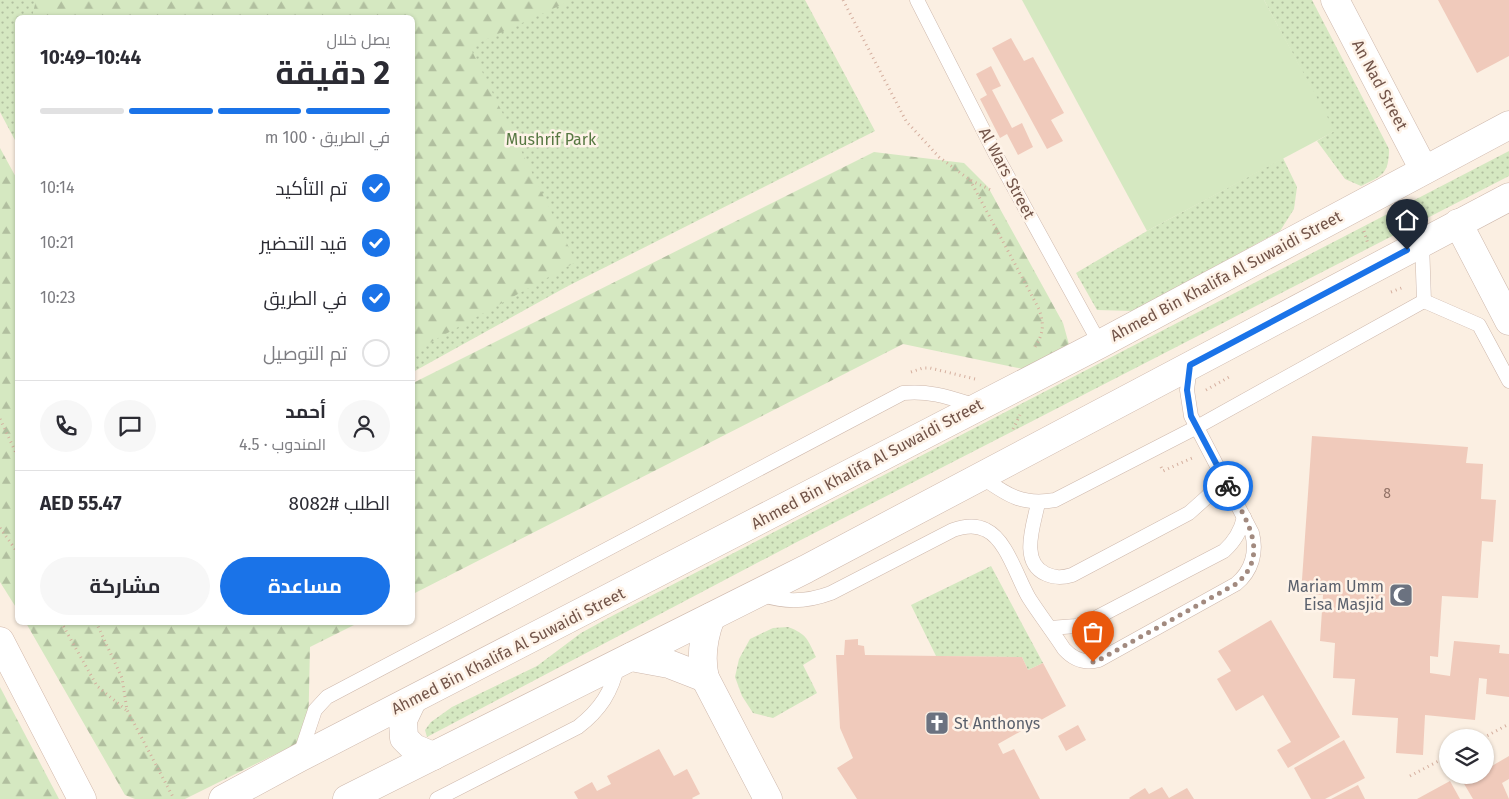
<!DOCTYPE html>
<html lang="ar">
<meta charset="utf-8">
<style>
:root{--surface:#fff;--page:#f7f7f7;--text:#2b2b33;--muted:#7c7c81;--line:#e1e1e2;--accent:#1a73e8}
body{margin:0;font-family:"Fira Sans",Cairo,sans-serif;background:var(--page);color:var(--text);direction:rtl;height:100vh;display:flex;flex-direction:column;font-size:19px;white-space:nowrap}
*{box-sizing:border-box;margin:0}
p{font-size:16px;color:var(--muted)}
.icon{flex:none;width:28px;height:28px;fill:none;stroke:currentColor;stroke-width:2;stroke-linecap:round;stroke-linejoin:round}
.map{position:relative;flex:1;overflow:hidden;direction:ltr}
.details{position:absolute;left:15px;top:15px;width:400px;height:610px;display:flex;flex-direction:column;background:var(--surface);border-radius:8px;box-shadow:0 1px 4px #0004;direction:rtl}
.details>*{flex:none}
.buttons{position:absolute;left:1439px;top:729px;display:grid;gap:10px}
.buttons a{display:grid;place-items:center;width:55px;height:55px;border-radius:50%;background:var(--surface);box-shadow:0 1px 4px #0004;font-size:25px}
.pin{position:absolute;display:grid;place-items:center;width:42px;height:42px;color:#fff;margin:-51px -21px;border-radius:50% 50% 50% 0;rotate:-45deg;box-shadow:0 0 5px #0007}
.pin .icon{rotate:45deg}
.courier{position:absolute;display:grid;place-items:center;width:50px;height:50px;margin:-25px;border:4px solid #1a73e8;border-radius:50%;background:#fff;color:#222;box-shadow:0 1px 6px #0007}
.headline em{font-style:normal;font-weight:700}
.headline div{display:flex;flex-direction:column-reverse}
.headline{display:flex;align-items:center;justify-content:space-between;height:85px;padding:0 25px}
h1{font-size:32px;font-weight:700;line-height:38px}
.bar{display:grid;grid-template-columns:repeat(4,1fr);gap:8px 5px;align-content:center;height:60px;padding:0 25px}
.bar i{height:6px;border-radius:4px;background:var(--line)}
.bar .on{background:var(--accent)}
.bar p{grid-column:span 4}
.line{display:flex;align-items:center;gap:12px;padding:0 25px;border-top:1px solid var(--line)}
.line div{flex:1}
.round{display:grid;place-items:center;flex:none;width:52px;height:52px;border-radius:26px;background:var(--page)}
ol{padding:0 25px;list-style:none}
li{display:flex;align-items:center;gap:15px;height:55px}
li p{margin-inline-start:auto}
li .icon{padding:5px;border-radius:50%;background:var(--accent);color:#fff;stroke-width:4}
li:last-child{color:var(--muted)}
li i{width:28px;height:28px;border:2px solid var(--line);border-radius:50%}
.primary-button{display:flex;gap:10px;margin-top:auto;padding:10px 25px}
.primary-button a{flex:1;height:58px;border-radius:30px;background:var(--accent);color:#fff;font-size:20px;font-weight:700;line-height:58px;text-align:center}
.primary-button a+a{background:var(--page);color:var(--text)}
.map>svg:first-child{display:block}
.grass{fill:url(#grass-dots)}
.forest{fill:url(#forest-firs)}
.pitch{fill:#d5e8c1}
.building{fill:#f0cabb}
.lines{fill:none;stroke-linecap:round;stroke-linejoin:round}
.service-casing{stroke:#ceb8ac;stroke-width:15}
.minor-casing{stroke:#ceb8ac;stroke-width:29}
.tertiary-casing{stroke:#ceb8ac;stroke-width:29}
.secondary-casing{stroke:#d1b7a9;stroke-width:29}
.path{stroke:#d4ae9e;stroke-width:3;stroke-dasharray:1 4;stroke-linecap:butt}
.service{stroke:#fff;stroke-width:14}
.minor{stroke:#fff;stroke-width:28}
.tertiary{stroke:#fff;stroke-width:28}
.secondary{stroke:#fff;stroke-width:28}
.done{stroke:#a28a7f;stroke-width:5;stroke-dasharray:0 9}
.route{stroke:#1a73e8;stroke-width:6}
.labels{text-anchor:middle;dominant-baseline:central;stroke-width:5;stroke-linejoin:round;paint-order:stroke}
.number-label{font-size:14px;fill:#927266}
.street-label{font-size:16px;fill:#725449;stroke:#fef3e8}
.park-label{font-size:16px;fill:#577842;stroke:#fef3e8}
.worship-label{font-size:16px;fill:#5b616d;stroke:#fef3e8;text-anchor:end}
</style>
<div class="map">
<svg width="1509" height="799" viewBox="0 0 1509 799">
<defs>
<pattern id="grass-dots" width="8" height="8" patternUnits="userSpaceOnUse" patternTransform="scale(1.25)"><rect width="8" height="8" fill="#d5e8c1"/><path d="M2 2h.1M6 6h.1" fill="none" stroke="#b1bf9f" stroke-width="1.8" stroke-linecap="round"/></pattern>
<pattern id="forest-firs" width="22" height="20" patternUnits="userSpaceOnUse" patternTransform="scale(1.25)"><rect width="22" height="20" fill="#d5e8c1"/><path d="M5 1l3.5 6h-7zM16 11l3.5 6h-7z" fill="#b1bf9f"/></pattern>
</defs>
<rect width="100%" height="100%" fill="#fbefe2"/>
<g class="grass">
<path d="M 0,0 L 805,0 L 875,131 L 568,286 L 413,372 L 412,18 L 18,18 L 17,144 L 0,112 Z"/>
<path d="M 1264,0 L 1312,0 L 1389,149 C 1389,174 1382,176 1361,186 L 1345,179 L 1317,141 L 1334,131 Z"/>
<path d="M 1509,151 L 1509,176 L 795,543 L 427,737 L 425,730 L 431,722 L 452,707 L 537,666 L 581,633 L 612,616 Z"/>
<path d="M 1283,158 L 1297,187 L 1294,209 L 1280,231 L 1133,311 L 1097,310 L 1076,273 L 1147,231 Z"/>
<path d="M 991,566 L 1043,663 L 1028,670 L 1022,657 L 936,656 L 911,605 Z"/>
<path d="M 788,627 C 807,634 808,640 816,657 L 803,665 L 817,693 L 773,718 L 753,713 L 742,696 L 735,677 L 739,659 L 750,639 L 773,628 Z"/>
</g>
<g class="forest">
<path d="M 36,0 L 572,0 L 470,47 L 576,262 L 413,352 L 412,18 L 32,17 Z"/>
<path d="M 0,148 L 18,181 L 17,609 L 0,582 Z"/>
<path d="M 874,152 L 964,163 L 988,187 L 1063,323 L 1070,348 L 1023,369 L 903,344 L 413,594 L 413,383 Z"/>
<path d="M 26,623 L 358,623 L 310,647 L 308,738 L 185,799 L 135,799 L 125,795 Z"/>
<path d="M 0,687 L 59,799 L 0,799 Z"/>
</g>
<path class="pitch" d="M 1022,0 L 1264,0 L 1335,131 L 1147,231 Z"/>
<g class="building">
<path d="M 1438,0 L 1509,0 L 1509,56 L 1477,73 Z"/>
<path d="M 1011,38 L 1024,61 L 1033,57 L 1064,113 L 1051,120 L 1063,141 L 1047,149 L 992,48 Z"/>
<path d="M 991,66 L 1001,86 L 992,90 L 1012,128 L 1022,123 L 1033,147 L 1018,155 L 1007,134 L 1000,138 L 980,99 L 987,95 L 976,74 Z"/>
<path d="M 1312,436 L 1468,447 L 1466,463 L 1483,464 L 1481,499 L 1496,500 L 1493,542 L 1482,541 L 1478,598 L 1442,596 L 1438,657 L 1430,656 L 1430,673 L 1450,676 L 1454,641 L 1500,645 L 1499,653 L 1509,654 L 1509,697 L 1486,694 L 1487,679 L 1479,678 L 1475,720 L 1425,715 L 1423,755 L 1396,753 L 1398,718 L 1352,715 L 1355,679 L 1333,678 L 1335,643 L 1320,641 L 1323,595 L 1301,594 Z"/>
<path d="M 1271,620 L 1340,737 L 1288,768 L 1277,750 L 1291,742 L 1263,695 L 1236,711 L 1217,679 L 1231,671 L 1218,651 Z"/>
<path d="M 858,639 L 858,645 L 864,646 L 865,655 L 1022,657 L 1028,670 L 1043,663 L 1066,706 L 998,744 L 1003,754 L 1014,749 L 1040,799 L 857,799 L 837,768 L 853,758 L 840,728 L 836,655 L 844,655 L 845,640 Z"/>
<path d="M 1078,725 L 1086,740 L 1066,751 L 1058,736 Z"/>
<path d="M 1344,740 L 1365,778 L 1325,799 L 1311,799 L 1294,768 Z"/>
<path d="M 659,749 L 674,776 L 687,769 L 700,794 L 692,798 L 693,799 L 578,799 L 574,792 L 592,782 L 597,791 L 611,784 L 607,776 Z"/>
<path d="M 1509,756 L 1509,779 L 1502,783 L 1509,799 L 1473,799 L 1463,782 L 1476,775 L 1485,775 L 1485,770 Z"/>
<path d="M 1450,781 L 1460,799 L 1417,799 Z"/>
<path d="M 1358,785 L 1365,799 L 1331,799 Z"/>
<path d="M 1162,787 L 1169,798 L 1187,788 L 1194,799 L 1130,799 L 1129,798 L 1145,788 L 1149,794 Z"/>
</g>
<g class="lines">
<g class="service-casing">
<g id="service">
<path d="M 917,0 L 996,155 L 1100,344"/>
<path d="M 1422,242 L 1424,301"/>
<path d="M 1424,301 L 1479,325 L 1509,381"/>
<path d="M 980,476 C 1006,494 1021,506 1055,500 L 1197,427 L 1424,301"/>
<path d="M 1038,503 C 1034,524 1019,562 1046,574 C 1055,578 1062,578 1072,575 L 1189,513 L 1208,496 L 1221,474"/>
<path d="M 760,594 C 784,603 807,602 831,593 L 953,530 C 964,526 975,524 986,530 C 1007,540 1017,578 1029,598 C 1040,615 1053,632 1064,649 C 1074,660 1085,664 1099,660 L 1236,584 C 1252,571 1257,552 1252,533 L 1191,416 L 1187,390 L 1190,366"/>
<path d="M 1050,628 L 1076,626 L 1088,622 L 1224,551 C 1235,541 1241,531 1244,517"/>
<path d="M 299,758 L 315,710 L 327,697 L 903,393 C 930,390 951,398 977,406"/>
<path d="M 437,799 L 578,727 C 600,710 612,692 618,664"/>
</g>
</g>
<g class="minor-casing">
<g id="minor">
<path d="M 1335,0 L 1424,170"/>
<path d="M 1458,223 L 1509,321"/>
<path d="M 711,617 C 703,638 700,657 705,678 L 768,799"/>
<path d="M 631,657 L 669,664 L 705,678"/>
</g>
</g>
<g class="tertiary-casing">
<g id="tertiary">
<path d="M 412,701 L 403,720 L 404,738 L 414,748 L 433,756"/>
<path d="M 223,799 L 299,758 L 1100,344 L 1509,125"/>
<path d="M 347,799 L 806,569 L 1509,197"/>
</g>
</g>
<g class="secondary-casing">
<path id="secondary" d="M 0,641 L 82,799"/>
</g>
<g class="path">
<path d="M 843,0 L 906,121 L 939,157 L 970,180 L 993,191"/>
<path d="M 970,180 L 1039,309 C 1044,324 1044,333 1035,347"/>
<path d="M 1364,231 L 1368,244"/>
<path d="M 1391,292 L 1404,287"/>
<path d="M 911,372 L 923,368 L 930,368 L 975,379"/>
<path d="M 1206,390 L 1231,376"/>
<path d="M 0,419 L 18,457"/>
<path d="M 1013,429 L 1020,415"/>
<path d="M 1161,467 L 1163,471 L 1192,458"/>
<path d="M 0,528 L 18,553"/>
<path d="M 61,622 L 97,686 L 126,710"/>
<path d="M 96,622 L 122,678 L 127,710 L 174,799"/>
<path d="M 1483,738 L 1509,724"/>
<path d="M 1410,776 L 1448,756"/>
</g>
<use href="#service" class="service"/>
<use href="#minor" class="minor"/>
<use href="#tertiary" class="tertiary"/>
<use href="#secondary" class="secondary"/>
</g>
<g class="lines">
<path class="done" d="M 1093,662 L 1099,660 L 1236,584 C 1272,554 1245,518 1228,486"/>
<path class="route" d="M 1228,486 L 1191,416 L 1187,390 L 1190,365 L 1407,250"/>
</g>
<defs>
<g id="mosque-square" transform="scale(1.25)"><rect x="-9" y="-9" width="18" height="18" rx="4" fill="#6b7280" stroke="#fef3e8"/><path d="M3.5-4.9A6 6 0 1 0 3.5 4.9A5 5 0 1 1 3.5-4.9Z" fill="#fff"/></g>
<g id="church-square" transform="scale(1.25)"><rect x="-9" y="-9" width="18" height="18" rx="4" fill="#6b7280" stroke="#fef3e8"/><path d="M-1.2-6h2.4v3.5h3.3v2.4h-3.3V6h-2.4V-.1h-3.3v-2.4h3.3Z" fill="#fff"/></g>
</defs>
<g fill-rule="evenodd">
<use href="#mosque-square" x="1401" y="595"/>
<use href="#church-square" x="937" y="723"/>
</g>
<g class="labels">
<g class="number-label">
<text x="1387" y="493">8</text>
</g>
<g class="street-label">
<text transform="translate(1380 85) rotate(62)">An Nad Street</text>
<text transform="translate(1007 173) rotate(62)">Al Wars Street</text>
<text transform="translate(1226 276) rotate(-28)">Ahmed Bin Khalifa Al Suwaidi Street</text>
<text transform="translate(867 464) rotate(-28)">Ahmed Bin Khalifa Al Suwaidi Street</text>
<text transform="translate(508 651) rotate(-27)">Ahmed Bin Khalifa Al Suwaidi Street</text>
</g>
<g class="park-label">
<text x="551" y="139">Mushrif Park</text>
</g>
<g class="worship-label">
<text x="1384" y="586">Mariam Umm<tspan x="1384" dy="18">Eisa Masjid</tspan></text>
<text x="954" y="723" text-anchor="start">St Anthonys</text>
</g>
</g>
</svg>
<div class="buttons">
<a><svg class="icon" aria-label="layers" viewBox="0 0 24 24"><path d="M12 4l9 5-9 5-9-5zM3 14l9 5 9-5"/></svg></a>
</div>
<div class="pin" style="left:1093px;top:662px;background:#ea580c"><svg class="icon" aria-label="bag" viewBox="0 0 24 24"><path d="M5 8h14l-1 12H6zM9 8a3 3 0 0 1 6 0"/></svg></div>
<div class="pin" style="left:1407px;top:250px;background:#1f2937"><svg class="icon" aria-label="home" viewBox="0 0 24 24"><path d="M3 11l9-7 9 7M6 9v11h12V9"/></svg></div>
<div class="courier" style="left:1228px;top:486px"><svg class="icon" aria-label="bike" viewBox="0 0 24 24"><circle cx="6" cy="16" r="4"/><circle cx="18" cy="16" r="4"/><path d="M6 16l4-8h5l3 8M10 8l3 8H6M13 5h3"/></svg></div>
<section class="details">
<div class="headline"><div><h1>2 دقيقة</h1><p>يصل خلال</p></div><em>10:44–10:49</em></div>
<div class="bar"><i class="on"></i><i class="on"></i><i class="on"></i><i></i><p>في الطريق · 100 m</p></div>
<ol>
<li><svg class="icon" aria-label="check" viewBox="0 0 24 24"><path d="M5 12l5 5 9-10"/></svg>تم التأكيد<p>10:14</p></li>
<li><svg class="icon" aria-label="check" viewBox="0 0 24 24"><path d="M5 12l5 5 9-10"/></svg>قيد التحضير<p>10:21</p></li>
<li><svg class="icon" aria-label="check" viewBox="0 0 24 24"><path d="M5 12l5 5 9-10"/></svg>في الطريق<p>10:23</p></li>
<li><i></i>تم التوصيل</li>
</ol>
<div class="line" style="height:90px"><a class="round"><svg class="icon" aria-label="person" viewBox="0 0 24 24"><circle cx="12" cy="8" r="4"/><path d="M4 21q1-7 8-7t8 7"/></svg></a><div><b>أحمد</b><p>المندوب · 4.5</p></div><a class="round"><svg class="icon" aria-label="chat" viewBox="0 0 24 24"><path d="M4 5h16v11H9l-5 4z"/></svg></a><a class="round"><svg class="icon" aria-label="phone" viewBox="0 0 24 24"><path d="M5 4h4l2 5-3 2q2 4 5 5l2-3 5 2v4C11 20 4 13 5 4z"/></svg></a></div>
<div class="line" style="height:65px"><div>الطلب #8082</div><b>AED 55.47</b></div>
<div class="primary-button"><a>مساعدة</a><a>مشاركة</a></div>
</section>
</div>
